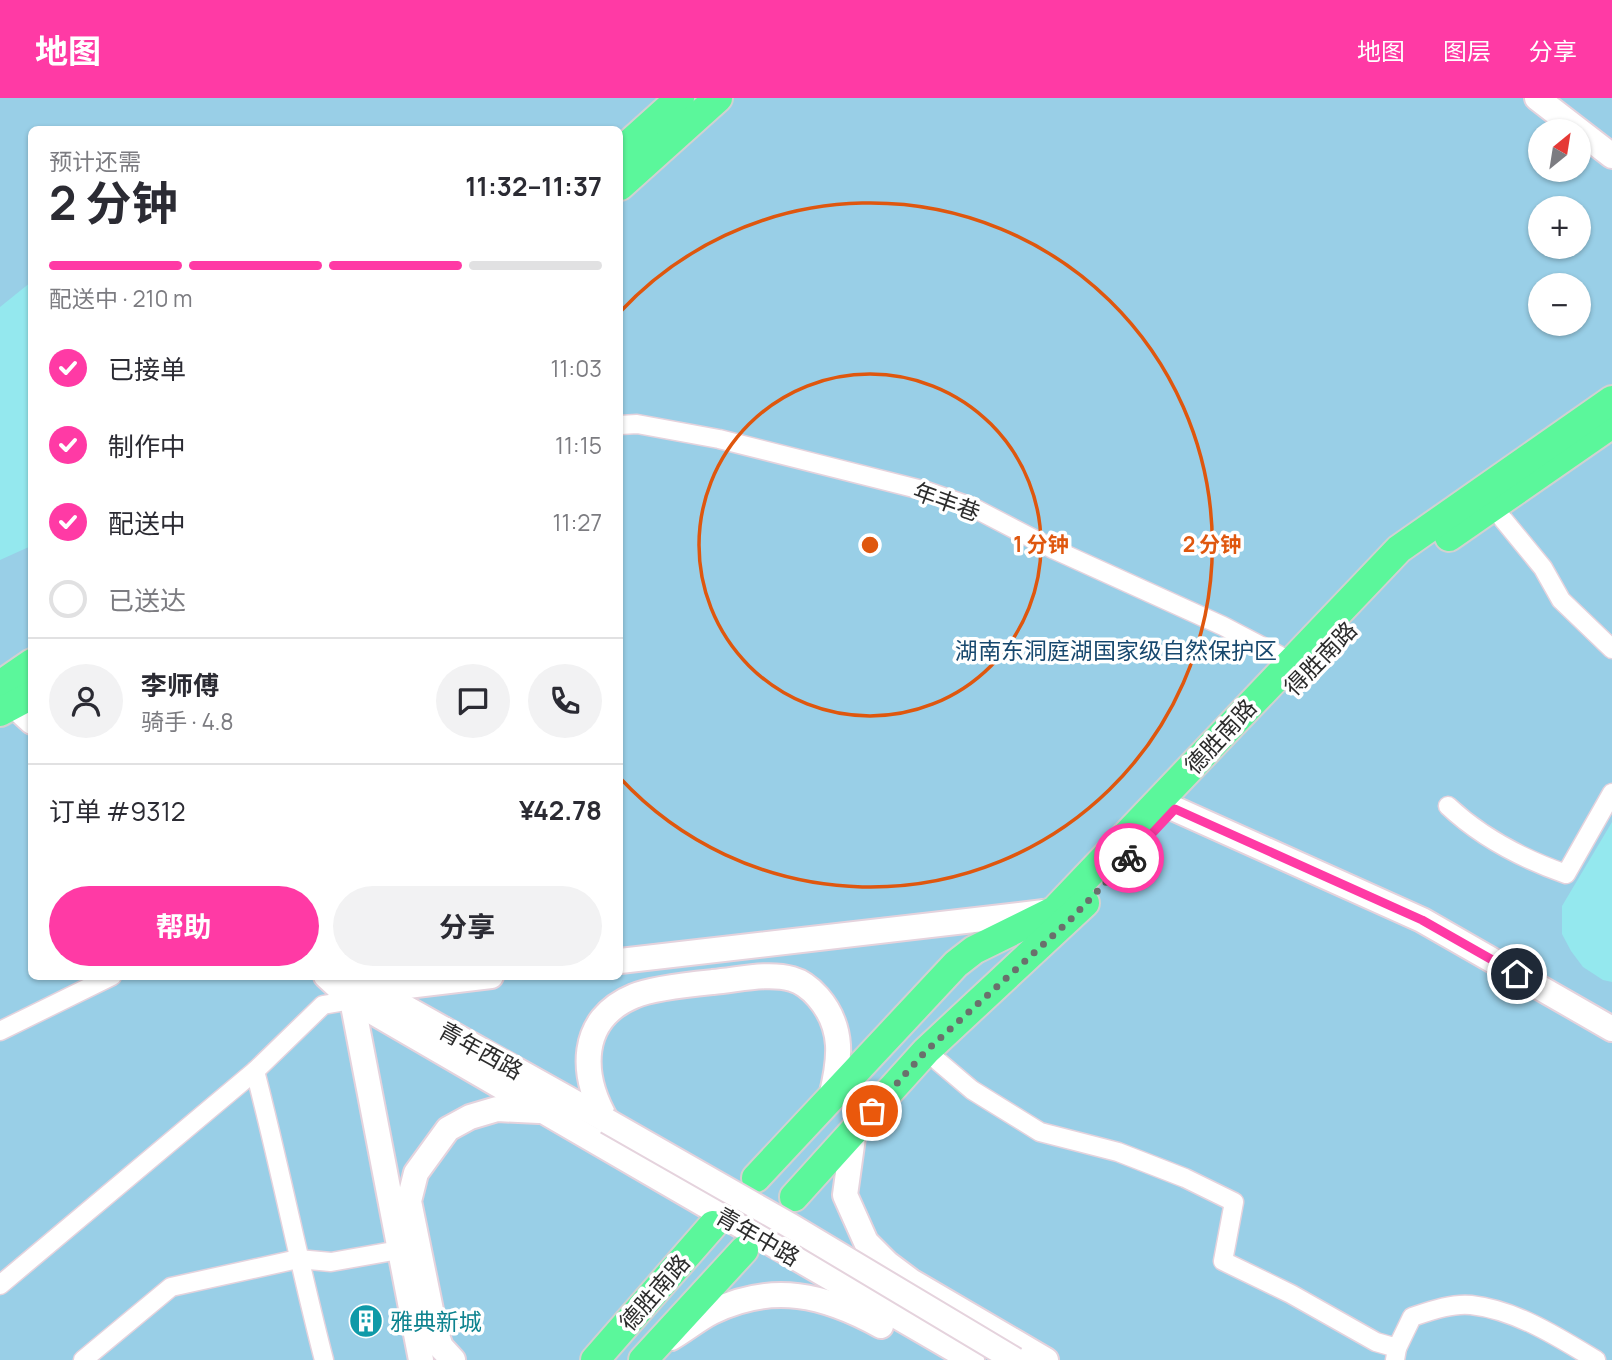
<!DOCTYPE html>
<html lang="zh">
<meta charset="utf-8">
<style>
:root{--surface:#fff;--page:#f2f2f3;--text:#2b2b33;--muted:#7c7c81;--line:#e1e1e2;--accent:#ff3aa5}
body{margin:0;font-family:Manrope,"Noto Sans SC",sans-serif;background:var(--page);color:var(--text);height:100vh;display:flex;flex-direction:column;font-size:26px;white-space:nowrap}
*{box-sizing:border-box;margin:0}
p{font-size:23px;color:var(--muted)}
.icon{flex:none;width:38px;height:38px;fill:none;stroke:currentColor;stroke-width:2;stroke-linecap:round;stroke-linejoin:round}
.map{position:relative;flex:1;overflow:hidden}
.sheet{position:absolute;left:28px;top:28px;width:595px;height:854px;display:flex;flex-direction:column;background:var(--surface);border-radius:10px;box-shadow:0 2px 5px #0004}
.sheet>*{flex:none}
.needle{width:46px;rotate:30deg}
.tools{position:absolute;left:1528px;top:21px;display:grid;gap:14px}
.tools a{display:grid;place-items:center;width:63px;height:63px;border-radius:50%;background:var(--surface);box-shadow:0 2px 5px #0004;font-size:35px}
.pin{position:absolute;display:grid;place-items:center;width:60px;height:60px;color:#fff;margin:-30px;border:4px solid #fff;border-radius:50%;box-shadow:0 2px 7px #0007}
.courier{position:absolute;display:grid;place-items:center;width:70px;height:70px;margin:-35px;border:5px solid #ff3aa5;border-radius:50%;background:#fff;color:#222;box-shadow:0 2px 9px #0007}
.overview em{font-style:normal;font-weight:700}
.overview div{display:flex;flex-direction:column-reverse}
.overview{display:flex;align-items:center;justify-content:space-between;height:119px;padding:0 21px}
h1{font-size:46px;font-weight:700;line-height:52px}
.bar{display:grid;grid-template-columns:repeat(4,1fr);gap:10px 7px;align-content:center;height:84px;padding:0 21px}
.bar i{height:9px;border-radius:5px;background:var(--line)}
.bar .selected{background:var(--accent)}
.bar p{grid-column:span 4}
.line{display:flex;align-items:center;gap:18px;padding:0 21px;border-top:2px solid var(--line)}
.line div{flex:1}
.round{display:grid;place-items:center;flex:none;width:74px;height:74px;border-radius:37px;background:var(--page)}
ol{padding:0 21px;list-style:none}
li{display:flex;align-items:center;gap:21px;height:77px}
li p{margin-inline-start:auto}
li .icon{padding:7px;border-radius:50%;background:var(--accent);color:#fff;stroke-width:4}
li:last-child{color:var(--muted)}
li i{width:38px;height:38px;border:4px solid var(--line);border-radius:50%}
.action{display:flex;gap:14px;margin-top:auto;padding:14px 21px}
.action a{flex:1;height:80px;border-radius:42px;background:var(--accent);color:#fff;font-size:28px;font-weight:700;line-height:80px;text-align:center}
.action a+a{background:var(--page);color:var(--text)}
header{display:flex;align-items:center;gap:42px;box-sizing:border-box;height:98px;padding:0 35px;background:var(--accent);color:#fff}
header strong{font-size:33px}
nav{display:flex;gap:38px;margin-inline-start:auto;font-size:24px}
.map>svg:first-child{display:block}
.green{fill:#99cfe7;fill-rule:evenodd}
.pitch{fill:#94e8ee}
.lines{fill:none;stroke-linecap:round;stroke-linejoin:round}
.street-casing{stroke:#e5d3dd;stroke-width:21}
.secondary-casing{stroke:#e5d3dd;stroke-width:28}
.primary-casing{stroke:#d1d1d1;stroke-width:32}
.street{stroke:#fff;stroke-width:18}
.secondary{stroke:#fff;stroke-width:24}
.primary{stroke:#5bf79b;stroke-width:28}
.secondary-bridge-casing{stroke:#e5d3dd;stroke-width:28;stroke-linecap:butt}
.secondary-bridge{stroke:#fff;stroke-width:24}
.done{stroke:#6a706c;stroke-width:7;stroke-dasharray:0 12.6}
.route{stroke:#ff3aa5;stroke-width:9}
.ring{fill:none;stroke:#df570e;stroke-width:3.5}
.labels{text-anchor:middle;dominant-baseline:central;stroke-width:7;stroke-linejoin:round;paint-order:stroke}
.street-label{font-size:23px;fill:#2c2c2c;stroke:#fff}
.park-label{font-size:23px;fill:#17486e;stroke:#fff}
.culture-label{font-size:23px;fill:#0d838f;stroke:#fff;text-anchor:start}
.centre{fill:#df570e;stroke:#fff;stroke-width:3.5}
.ring-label{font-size:21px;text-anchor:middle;font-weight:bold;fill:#df570e;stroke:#fff;stroke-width:7;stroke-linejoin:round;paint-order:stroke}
</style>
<header>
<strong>地图</strong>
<nav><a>地图</a><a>图层</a><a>分享</a></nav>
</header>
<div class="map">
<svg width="1612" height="1262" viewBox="0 0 1612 1262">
<rect width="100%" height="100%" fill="#deeee2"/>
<path class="green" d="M 0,0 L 1612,0 L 1612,1262 L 0,1262 ZM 32,32 L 620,32 L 620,878 L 32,878 ZM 1540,33 L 1578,33 L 1578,72 L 1540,72 ZM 1540,110 L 1578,110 L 1578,149 L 1540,149 ZM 1540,187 L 1578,187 L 1578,226 L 1540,226 Z"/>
<g class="pitch">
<path d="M 31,184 L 31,448 L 0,462 L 0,209 Z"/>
<path d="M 1612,724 L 1612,884 L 1603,882 L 1583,869 L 1571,853 L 1562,836 L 1562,808 Z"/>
</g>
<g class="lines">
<g class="street-casing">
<g id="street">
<path d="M 620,327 L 637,326 L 719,341 L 926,393 L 972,409 L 1053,451 L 1223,528 L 1290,563"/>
<path d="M 1493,409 L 1543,470 L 1561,502 L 1612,551"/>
<path d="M 1448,708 C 1481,739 1523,761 1566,776 L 1612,695"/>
<path d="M 0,933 L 112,878"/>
<path d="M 926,953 L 972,992 L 1040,1034 L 1118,1054 L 1185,1080 L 1234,1104 L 1223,1163 L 1291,1196 L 1376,1244 L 1397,1250 L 1395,1262"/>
<path d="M 255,973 C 280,1069 299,1166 324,1262"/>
<path d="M 0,1187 L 255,973 L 323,907 L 352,902"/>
<path d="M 1397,1250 L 1412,1219 C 1430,1213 1452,1205 1471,1207 C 1516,1212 1558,1239 1596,1262"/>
<path d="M 83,1262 L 171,1189 L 298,1161 L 331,1164 L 399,1152"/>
</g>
</g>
<g class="secondary-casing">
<g id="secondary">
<path d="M 1537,0 L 1612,58"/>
<path d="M 0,595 L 32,624"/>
<path d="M 1175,711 L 1422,822 L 1612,931"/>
<path d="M 620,863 L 1044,814"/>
<path d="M 326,878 L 352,902 L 972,1262"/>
<path d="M 358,878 L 374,892 L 606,1022"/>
<path d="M 374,892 L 491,878"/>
<path d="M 352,902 L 421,1262"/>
<path d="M 607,1023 C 580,977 578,921 634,898 C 652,890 693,886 713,884 C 738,882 768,874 792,881 C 803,884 811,891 818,899 C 845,930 840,963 831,999"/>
<path d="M 854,1032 L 845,1097 L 866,1144 L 887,1165 L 911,1183 L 1046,1262"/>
<path d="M 671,1240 C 685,1232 698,1221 712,1214 C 773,1184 825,1197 881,1228"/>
<path d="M 453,1262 L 441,1249 L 435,1232 L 409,1103 L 416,1075 L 448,1031 L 470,1019 L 497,1011 L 539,1013"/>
</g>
</g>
<g class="primary-casing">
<g id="primary">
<path d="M 620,54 L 680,0"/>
<path d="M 620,88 L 718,0"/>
<path d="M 1449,439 L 1612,326"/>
<path d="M 0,587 L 32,565"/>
<path d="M 0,614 L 32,597"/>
<path d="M 756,1080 L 956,866 L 974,852 L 1055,812 L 1399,451 L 1612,302"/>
<path d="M 794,1099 L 926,953 L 1085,805"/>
<path d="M 595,1262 L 713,1127"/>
<path d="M 643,1262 L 744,1152"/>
</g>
</g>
<use href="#street" class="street"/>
<use href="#secondary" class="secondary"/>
<use href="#primary" class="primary"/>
<g class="secondary-bridge-casing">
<path id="secondary-bridge" d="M 607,1023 L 791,1128 L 1015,1262"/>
</g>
<use href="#secondary-bridge" class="secondary-bridge"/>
</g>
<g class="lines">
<path class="done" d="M 872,1013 L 926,953 L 1068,824 L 1129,760"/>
<path class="route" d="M 1129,760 L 1175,711 L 1422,822 L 1517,876"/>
</g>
<g class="ring">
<circle cx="870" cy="447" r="171"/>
<path d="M620 214A342 342 0 1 1 620 680"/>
</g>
<defs>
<g id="building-disc" transform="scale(1.75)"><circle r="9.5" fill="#0f9aa8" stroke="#fff"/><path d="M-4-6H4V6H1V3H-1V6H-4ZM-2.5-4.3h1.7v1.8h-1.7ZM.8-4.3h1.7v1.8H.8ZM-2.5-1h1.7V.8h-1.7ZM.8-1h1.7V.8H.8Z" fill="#fff"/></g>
</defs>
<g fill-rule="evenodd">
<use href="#building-disc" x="366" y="1223"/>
</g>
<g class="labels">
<g class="street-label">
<text transform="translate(947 403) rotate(20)">年丰巷</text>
<text transform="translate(1320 560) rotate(-46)">得胜南路</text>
<text transform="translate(1220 638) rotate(-47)">德胜南路</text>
<text transform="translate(481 952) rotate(29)">青年西路</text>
<text transform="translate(758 1138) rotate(30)">青年中路</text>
<text transform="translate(654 1194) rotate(-49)">德胜南路</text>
</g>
<g class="park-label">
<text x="1116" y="552">湖南东洞庭湖国家级自然保护区</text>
</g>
<g class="culture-label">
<text x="390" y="1223">雅典新城</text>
</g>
</g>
<circle cx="870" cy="447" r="10" class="centre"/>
<g class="ring-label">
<text x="1041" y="454">1 分钟</text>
<text x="1212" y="454">2 分钟</text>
</g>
</svg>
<div class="tools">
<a><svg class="needle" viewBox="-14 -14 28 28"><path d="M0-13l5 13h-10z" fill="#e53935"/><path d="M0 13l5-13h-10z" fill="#7c7c81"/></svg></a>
<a>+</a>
<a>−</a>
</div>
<div class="pin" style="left:872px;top:1013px;background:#ea580c"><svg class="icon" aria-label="bag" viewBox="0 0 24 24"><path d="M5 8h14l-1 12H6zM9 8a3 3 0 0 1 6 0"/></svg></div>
<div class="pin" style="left:1517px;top:876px;background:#1f2937"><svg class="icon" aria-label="home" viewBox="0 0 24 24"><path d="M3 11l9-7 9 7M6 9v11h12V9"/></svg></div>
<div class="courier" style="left:1129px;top:760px"><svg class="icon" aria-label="bike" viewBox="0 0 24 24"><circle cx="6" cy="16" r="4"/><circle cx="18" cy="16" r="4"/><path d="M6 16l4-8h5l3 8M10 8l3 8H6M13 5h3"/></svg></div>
<section class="sheet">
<div class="overview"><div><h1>2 分钟</h1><p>预计还需</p></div><em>11:32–11:37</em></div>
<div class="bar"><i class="selected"></i><i class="selected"></i><i class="selected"></i><i></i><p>配送中 · 210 m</p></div>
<ol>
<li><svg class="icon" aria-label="check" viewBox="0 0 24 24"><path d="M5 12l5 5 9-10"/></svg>已接单<p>11:03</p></li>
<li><svg class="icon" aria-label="check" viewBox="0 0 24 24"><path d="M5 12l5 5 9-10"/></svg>制作中<p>11:15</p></li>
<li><svg class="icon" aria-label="check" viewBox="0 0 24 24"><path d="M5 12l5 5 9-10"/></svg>配送中<p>11:27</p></li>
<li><i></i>已送达</li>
</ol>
<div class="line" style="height:126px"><a class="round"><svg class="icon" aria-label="person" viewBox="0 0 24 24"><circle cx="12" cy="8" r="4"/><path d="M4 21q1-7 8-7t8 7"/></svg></a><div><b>李师傅</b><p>骑手 · 4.8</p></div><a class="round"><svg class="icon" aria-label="chat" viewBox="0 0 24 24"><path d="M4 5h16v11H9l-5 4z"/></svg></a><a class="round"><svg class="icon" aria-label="phone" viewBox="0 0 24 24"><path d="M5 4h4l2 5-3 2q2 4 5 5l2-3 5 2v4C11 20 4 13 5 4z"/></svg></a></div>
<div class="line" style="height:91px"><div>订单 #9312</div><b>¥42.78</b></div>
<div class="action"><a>帮助</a><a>分享</a></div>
</section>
</div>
